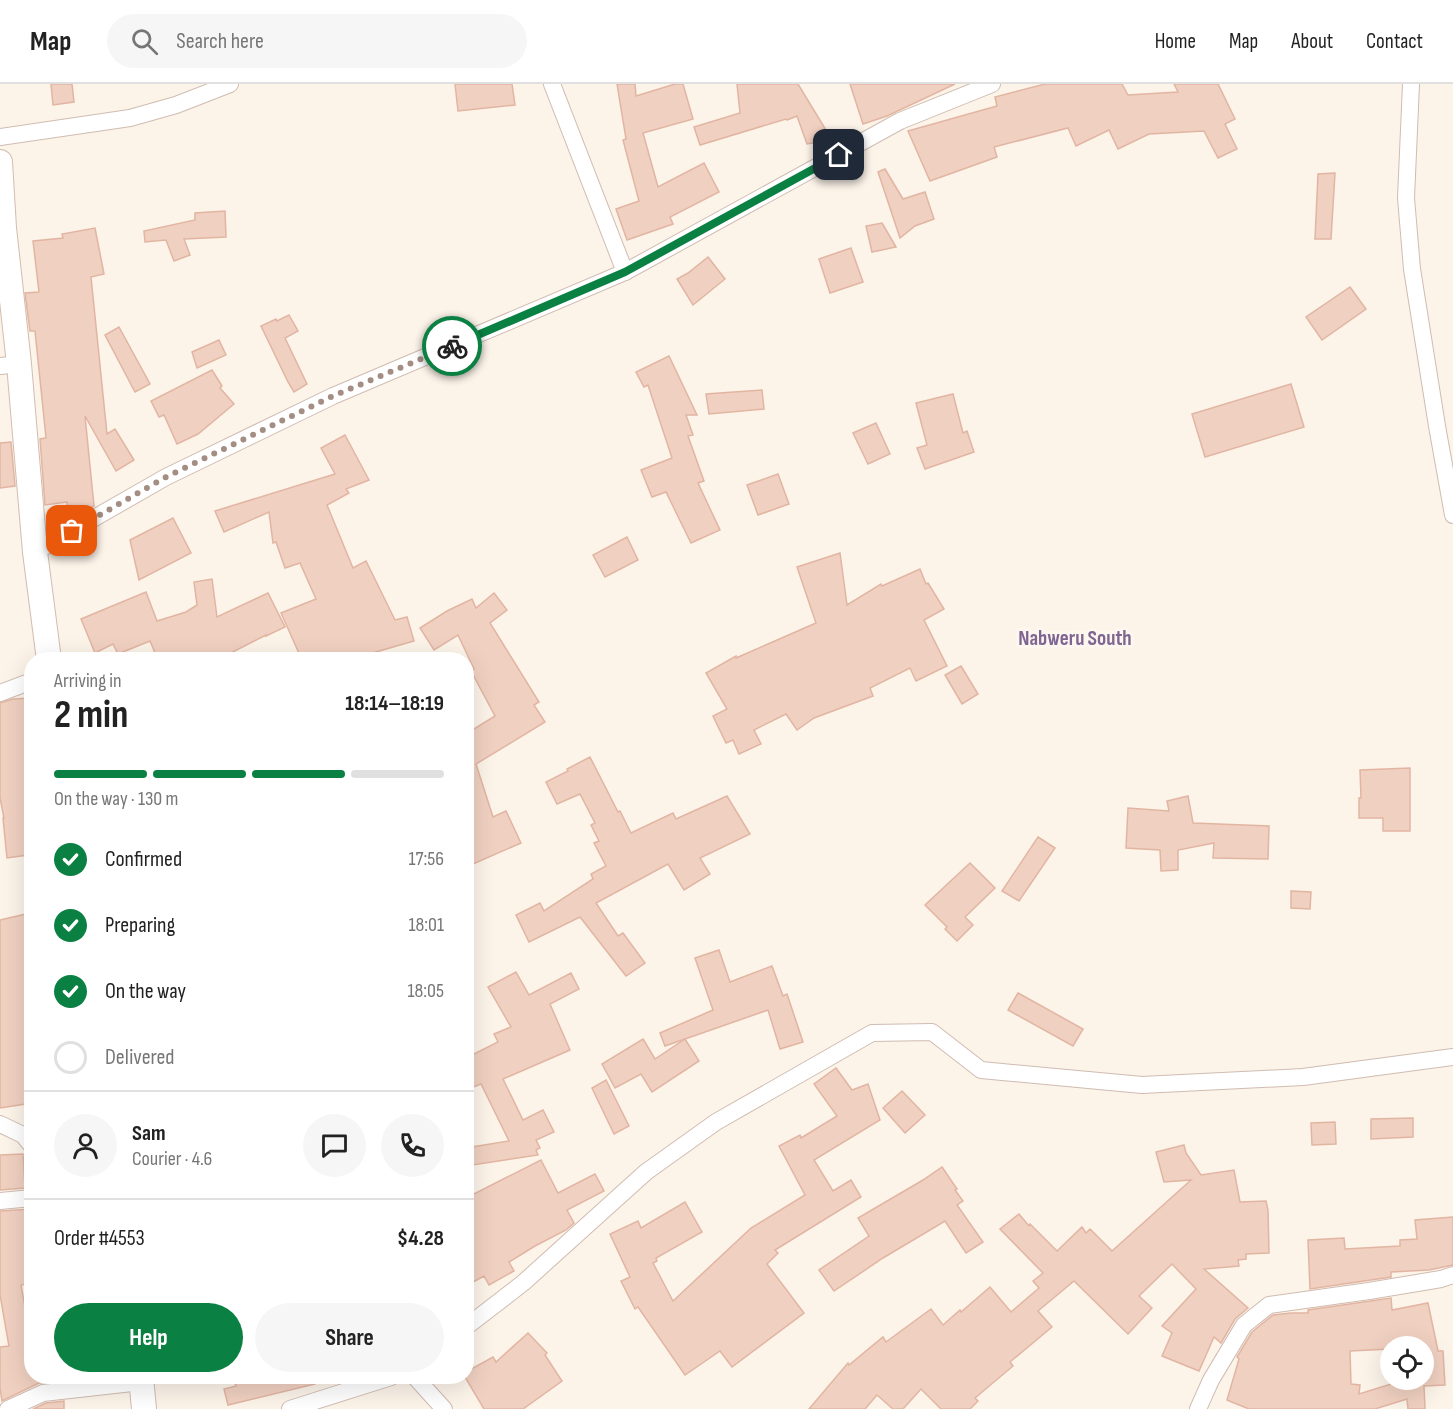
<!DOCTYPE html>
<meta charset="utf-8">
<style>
:root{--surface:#fff;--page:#f6f6f6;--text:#222;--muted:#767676;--line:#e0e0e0;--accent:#0b8043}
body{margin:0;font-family:"Sofia Sans Condensed",sans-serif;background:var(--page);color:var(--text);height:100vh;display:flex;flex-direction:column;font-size:22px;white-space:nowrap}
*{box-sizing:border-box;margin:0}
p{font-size:20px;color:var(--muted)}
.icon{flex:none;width:33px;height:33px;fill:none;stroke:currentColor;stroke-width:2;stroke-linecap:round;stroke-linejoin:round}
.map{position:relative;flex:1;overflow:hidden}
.panel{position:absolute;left:24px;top:568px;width:450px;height:732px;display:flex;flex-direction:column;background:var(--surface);border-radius:24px;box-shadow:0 6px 24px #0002}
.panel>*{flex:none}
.controls{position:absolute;left:1380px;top:1252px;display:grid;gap:12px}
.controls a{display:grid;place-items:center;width:54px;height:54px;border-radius:50%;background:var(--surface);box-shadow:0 6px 24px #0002;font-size:30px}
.pin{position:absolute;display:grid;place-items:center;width:51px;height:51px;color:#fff;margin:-26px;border-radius:12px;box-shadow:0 3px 9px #0006}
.courier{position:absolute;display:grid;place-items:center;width:60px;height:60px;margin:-30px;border:4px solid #0b8043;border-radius:50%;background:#fff;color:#222;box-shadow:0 2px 8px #0007}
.head em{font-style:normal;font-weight:700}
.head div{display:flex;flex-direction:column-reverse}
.head{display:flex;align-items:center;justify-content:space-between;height:102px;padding:0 30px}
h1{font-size:39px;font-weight:700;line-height:45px}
.bar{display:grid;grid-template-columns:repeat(4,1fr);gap:9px 6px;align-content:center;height:72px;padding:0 30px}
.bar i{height:8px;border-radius:4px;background:var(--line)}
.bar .on{background:var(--accent)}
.bar p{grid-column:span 4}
.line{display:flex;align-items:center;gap:15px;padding:0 30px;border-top:2px solid var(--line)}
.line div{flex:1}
.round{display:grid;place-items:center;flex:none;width:63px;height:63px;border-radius:32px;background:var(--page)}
ol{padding:0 30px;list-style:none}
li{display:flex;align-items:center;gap:18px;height:66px}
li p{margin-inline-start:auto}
li .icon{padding:6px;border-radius:50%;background:var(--accent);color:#fff;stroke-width:4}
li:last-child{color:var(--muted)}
li i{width:33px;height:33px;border:3px solid var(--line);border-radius:50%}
.primary-button{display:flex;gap:12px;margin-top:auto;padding:12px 30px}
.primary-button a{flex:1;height:69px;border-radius:36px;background:var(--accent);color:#fff;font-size:24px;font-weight:700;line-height:69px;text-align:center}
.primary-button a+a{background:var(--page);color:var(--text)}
header{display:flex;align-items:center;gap:36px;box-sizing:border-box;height:84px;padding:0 30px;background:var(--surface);border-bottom:2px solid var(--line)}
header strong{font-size:28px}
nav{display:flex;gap:33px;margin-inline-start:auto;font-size:21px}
.search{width:420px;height:54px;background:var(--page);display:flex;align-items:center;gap:15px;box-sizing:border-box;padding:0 21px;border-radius:33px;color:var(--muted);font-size:22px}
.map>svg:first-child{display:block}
.building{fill:#f0d0c1;stroke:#e2b5a2;stroke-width:1.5;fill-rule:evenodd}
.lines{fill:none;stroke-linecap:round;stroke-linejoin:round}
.street-casing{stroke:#d0bcb1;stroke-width:18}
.secondary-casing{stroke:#d2bcaf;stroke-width:26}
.street{stroke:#fff;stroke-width:16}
.secondary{stroke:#fff;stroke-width:24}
.done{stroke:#a48e84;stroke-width:6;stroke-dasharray:0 10.8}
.route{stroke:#0b8043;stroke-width:8}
.labels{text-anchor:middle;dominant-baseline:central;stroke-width:6;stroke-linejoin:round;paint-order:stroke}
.quarter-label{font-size:21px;font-weight:bold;fill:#7f6591;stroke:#fef7ef}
</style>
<header>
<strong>Map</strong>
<div class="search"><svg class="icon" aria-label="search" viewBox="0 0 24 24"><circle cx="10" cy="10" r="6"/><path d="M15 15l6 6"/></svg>Search here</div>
<nav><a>Home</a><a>Map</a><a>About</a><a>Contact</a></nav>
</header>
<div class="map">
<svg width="1453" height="1325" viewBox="0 0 1453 1325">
<rect width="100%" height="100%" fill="#fcf3e9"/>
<g class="building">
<path d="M 51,0 L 72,0 L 74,18 L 53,21 Z"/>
<path d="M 455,0 L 512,0 L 515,21 L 458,27 Z"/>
<path d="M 617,0 L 635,0 L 636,12 L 675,0 L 683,0 L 693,35 L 643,49 L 658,103 L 704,79 L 719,108 L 670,133 L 673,140 L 627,156 L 616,125 L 639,117 L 623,56 L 626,55 Z"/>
<path d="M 737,0 L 798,0 L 832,56 L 807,60 L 797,32 L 787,36 L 786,35 L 700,61 L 694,43 L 740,29 Z"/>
<path d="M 850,0 L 955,0 L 887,32 L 863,40 Z"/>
<path d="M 1045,0 L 1122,0 L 1128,11 L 1178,8 L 1174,0 L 1218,0 L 1235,35 L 1225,40 L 1237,65 L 1218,74 L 1204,47 L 1149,50 L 1118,65 L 1109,46 L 1076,62 L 1068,44 L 994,63 L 997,73 L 930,97 L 908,47 L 997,22 L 995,13 Z"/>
<path d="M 885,85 L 903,115 L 925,108 L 934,135 L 915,142 L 900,154 L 878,88 Z"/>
<path d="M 1335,89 L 1331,155 L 1315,155 L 1318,90 Z"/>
<path d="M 225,127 L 226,153 L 184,155 L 190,171 L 174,177 L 166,156 L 145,158 L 144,147 L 195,136 L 195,129 Z"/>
<path d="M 882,139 L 896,163 L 872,168 L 866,142 Z"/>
<path d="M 95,144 L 104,190 L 91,193 L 107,350 L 115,345 L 134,376 L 116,387 L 85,332 L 94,422 L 72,435 L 68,435 L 67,418 L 45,421 L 40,355 L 46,354 L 35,247 L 30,247 L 25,209 L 39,208 L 33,157 L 63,154 L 62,150 Z"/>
<path d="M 851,164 L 863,198 L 830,209 L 819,175 Z"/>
<path d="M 708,173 L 725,195 L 693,221 L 677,195 L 688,189 Z"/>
<path d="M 1350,203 L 1366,225 L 1322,256 L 1306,233 Z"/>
<path d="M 289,231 L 298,247 L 285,254 L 307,300 L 294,308 L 288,298 L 261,242 L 276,235 L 277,237 Z"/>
<path d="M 119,243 L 150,300 L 135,308 L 105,251 Z"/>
<path d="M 219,256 L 226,271 L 197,284 L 192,268 Z"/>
<path d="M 669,272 L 697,331 L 686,331 L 693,351 L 688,352 L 704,397 L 698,399 L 720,446 L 691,459 L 666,408 L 652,413 L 641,386 L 672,374 L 648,301 L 644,303 L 636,288 Z"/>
<path d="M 212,286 L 222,302 L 220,304 L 234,320 L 198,350 L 177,360 L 164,331 L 159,333 L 151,317 Z"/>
<path d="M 1291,300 L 1304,343 L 1205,373 L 1192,330 Z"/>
<path d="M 762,306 L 764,325 L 709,330 L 706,310 Z"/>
<path d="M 953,310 L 963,349 L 967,347 L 974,368 L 925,385 L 917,364 L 927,361 L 916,319 Z"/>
<path d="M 876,339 L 890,370 L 868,380 L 853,349 Z"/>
<path d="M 345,351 L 369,396 L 346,405 L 349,409 L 327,421 L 353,484 L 366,477 L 395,536 L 407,533 L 414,557 L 362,572 L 364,576 L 302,576 L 281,529 L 316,515 L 300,479 L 285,484 L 276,458 L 273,459 L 269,428 L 224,448 L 215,427 L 335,390 L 321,364 Z"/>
<path d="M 11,358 L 15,402 L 0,404 L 0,359 Z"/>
<path d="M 778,390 L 789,420 L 758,431 L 747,401 Z"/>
<path d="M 173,434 L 191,469 L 139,496 L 130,456 Z"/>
<path d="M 627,453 L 638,476 L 605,493 L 593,471 Z"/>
<path d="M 840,469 L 847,521 L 881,500 L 882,502 L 920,485 L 926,500 L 928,499 L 944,525 L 924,536 L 947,582 L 916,597 L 910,584 L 870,604 L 873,612 L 814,634 L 797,646 L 786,630 L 754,646 L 761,660 L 739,670 L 733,656 L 726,659 L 713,632 L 727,625 L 706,589 L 736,572 L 736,574 L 816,539 L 797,483 Z"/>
<path d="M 212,495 L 217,533 L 268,509 L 285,543 L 266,552 L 266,551 L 217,576 L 158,576 L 150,557 L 118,570 L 113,560 L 95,569 L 81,535 L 146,508 L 157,537 L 186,528 L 197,521 L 194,498 Z"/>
<path d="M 494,509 L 507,526 L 490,539 L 539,618 L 534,621 L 545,638 L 476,680 L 493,733 L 506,727 L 521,759 L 466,783 L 466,650 L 495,632 L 471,587 L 474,585 L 458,551 L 434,566 L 420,544 L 447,527 L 472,515 L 476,524 Z"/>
<path d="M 961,582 L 978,610 L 962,620 L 945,591 Z"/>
<path d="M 32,614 L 32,720 L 26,721 L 32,740 L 25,742 L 28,771 L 7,774 L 3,734 L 4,734 L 0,714 L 0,619 L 13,615 Z"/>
<path d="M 590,673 L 618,728 L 620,727 L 631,749 L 673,729 L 676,735 L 727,712 L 750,750 L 700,774 L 710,790 L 684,806 L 668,780 L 596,819 L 618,852 L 623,849 L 645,879 L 626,892 L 580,833 L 529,858 L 516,831 L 540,819 L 544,827 L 593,795 L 591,790 L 606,782 L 594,759 L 599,757 L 591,741 L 595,739 L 580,710 L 557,720 L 546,698 L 568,687 L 567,685 Z"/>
<path d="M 1410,684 L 1410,747 L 1383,747 L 1383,734 L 1359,734 L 1359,714 L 1361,714 L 1360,686 Z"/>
<path d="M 1188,712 L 1193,739 L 1269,742 L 1268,775 L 1213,774 L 1214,759 L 1178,766 L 1178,786 L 1161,787 L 1160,766 L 1126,764 L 1128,724 L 1169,727 L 1167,717 Z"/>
<path d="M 1038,753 L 1055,764 L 1019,817 L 1002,807 Z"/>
<path d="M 970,779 L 995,804 L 965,833 L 973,841 L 957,857 L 945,845 L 947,843 L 925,821 Z"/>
<path d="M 1291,807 L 1311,808 L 1310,825 L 1291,824 Z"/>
<path d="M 26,830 L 32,853 L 32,1019 L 0,1024 L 0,836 Z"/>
<path d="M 719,866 L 730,898 L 772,882 L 783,912 L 787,910 L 803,958 L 780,965 L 768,926 L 665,962 L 660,949 L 713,926 L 695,874 Z"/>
<path d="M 516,888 L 529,911 L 571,889 L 579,905 L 550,920 L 570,966 L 503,995 L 523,1036 L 543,1026 L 554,1048 L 536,1056 L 540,1064 L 536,1066 L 538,1071 L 466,1082 L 466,1064 L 509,1057 L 481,1000 L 466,1006 L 466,974 L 498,958 L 494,950 L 511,943 L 488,903 Z"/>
<path d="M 1018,909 L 1083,945 L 1073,962 L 1008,926 Z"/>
<path d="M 643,955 L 655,975 L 685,955 L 699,977 L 652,1008 L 641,990 L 615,1004 L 602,980 Z"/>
<path d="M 836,984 L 852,1006 L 868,1000 L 880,1036 L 814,1076 L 833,1107 L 851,1096 L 861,1113 L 775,1166 L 778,1169 L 767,1180 L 804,1229 L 732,1283 L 720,1267 L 685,1291 L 638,1223 L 635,1225 L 621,1197 L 630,1193 L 610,1150 L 638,1137 L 641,1144 L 685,1118 L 702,1148 L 656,1174 L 657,1177 L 653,1179 L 673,1217 L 751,1144 L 805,1111 L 779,1062 L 800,1051 L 801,1054 L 837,1032 L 814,1000 Z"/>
<path d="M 606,996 L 629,1042 L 614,1050 L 592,1004 Z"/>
<path d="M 902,1007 L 925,1031 L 905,1049 L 883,1024 Z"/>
<path d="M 1413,1034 L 1413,1053 L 1371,1055 L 1371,1035 Z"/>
<path d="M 1335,1038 L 1336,1060 L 1312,1061 L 1311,1039 Z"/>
<path d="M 1184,1061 L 1186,1069 L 1201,1091 L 1234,1086 L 1240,1118 L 1266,1117 L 1268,1126 L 1269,1169 L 1246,1170 L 1246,1175 L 1238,1176 L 1239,1182 L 1204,1185 L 1248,1224 L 1235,1235 L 1221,1259 L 1214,1253 L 1199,1287 L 1162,1272 L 1172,1249 L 1162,1242 L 1196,1205 L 1172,1180 L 1139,1212 L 1152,1224 L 1128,1250 L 1074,1197 L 1038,1227 L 1052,1243 L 1010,1278 L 1013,1282 L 975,1314 L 978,1317 L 970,1325 L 941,1325 L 921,1305 L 903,1325 L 893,1325 L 877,1311 L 865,1325 L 809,1325 L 848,1279 L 849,1281 L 883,1253 L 886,1258 L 931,1225 L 943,1241 L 960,1226 L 961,1228 L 990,1203 L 1011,1228 L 1039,1204 L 1033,1197 L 1043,1189 L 1000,1145 L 1019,1130 L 1029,1142 L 1030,1140 L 1057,1167 L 1082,1143 L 1086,1149 L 1090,1145 L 1112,1167 L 1191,1096 L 1164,1098 L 1156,1068 Z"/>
<path d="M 23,1070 L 25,1104 L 0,1106 L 0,1071 Z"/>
<path d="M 541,1076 L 558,1109 L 595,1090 L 604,1107 L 567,1126 L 574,1139 L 566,1146 L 535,1162 L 509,1178 L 514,1187 L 489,1201 L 484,1192 L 466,1202 L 466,1114 Z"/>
<path d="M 942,1083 L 957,1105 L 955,1106 L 963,1117 L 957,1121 L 983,1158 L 966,1169 L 945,1137 L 883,1174 L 834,1207 L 819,1186 L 869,1152 L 858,1134 L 923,1096 Z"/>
<path d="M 32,1125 L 32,1199 L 21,1201 L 32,1263 L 32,1293 L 61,1293 L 61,1296 L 39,1299 L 2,1317 L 0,1304 L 0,1263 L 9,1262 L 0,1211 L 0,1127 Z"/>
<path d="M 1453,1133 L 1453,1181 L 1429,1186 L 1391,1188 L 1391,1193 L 1310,1205 L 1308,1156 L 1344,1154 L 1345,1165 L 1400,1162 L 1400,1156 L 1417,1155 L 1415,1136 Z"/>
<path d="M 1391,1214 L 1392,1226 L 1428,1219 L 1438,1267 L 1443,1267 L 1445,1301 L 1424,1302 L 1425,1325 L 1408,1325 L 1407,1315 L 1375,1325 L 1249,1325 L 1227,1316 L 1239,1275 L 1237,1273 L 1252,1248 L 1273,1231 L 1291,1229 L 1308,1229 L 1308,1226 ZM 1390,1263 L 1424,1263 L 1424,1296 L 1404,1296 L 1359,1310 L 1360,1301 L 1351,1300 L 1350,1267 L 1390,1265 Z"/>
<path d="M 528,1249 L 547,1269 L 545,1271 L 562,1297 L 523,1325 L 484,1325 L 465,1293 L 466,1293 L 466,1288 L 493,1273 L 496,1278 Z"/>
<path d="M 233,1293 L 314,1293 L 315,1300 L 228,1321 L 224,1305 L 236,1302 Z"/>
<path d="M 64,1317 L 64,1325 L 33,1325 L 46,1319 Z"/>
</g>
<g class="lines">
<g class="street-casing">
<g id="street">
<path d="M 552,0 L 625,188"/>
<path d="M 1411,0 L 1406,114 L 1412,185 L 1437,342 L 1453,431"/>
<path d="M 0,53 L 130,34 L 176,21 L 230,0"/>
<path d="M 0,282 L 19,280"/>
<path d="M 35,468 L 166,393 L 333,312 L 625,188 L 900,37 L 992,0"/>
<path d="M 0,609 L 32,597"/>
<path d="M 0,1040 L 23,1051 L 32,1062"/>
<path d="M 0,1117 L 32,1114"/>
<path d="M 466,1243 L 523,1199 L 646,1088 L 716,1038 L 872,949 L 932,948 L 981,986 L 1142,1001 L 1303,993 L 1453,973"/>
<path d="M 415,1293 L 444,1325"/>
<path d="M 8,1325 L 43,1309 L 141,1298"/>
<path d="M 290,1325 L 391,1293"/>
<path d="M 1198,1325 L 1211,1296 L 1244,1241 L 1269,1221 L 1369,1207 L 1441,1195 L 1453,1191"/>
</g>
</g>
<g class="secondary-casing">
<g id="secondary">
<path d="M 0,78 L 4,144 L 19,280 L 35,468 L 49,576"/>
<path d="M 141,1293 L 144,1325"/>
</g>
</g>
<use href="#street" class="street"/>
<use href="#secondary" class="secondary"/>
</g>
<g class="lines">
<path class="done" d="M 72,447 L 166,393 L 333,312 L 452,262"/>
<path class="route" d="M 452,262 L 625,188 L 839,71"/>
</g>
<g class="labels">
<g class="quarter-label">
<text x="1075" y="554">Nabweru South</text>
</g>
</g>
</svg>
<div class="controls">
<a><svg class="icon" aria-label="locate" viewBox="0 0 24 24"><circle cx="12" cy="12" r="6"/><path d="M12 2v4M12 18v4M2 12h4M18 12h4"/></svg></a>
</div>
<div class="pin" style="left:72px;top:447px;background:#ea580c"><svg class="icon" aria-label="bag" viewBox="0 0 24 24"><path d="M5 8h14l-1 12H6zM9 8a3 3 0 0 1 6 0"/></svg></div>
<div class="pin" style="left:839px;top:71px;background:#1f2937"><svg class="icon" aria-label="home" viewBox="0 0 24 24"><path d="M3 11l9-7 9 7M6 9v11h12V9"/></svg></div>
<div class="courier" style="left:452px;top:262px"><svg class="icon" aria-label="bike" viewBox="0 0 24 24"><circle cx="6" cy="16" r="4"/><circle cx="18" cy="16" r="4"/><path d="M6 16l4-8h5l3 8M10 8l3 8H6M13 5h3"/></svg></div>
<section class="panel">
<div class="head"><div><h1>2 min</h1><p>Arriving in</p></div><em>18:14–18:19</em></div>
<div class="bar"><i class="on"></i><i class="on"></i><i class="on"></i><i></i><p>On the way · 130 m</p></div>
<ol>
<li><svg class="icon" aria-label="check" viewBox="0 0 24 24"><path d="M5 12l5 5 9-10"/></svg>Confirmed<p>17:56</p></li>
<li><svg class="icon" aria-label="check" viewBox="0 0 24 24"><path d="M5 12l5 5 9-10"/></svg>Preparing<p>18:01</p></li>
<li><svg class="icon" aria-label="check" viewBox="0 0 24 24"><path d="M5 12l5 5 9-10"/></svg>On the way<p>18:05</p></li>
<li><i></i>Delivered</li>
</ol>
<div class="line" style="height:108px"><a class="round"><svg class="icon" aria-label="person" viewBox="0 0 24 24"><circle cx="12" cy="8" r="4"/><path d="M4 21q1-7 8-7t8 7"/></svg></a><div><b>Sam</b><p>Courier · 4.6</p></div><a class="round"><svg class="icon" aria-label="chat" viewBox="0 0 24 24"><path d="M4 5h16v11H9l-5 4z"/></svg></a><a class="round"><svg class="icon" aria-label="phone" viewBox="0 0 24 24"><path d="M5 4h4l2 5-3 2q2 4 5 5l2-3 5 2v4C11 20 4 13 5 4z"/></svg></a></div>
<div class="line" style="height:78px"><div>Order #4553</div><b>$4.28</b></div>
<div class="primary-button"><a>Help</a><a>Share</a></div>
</section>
</div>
